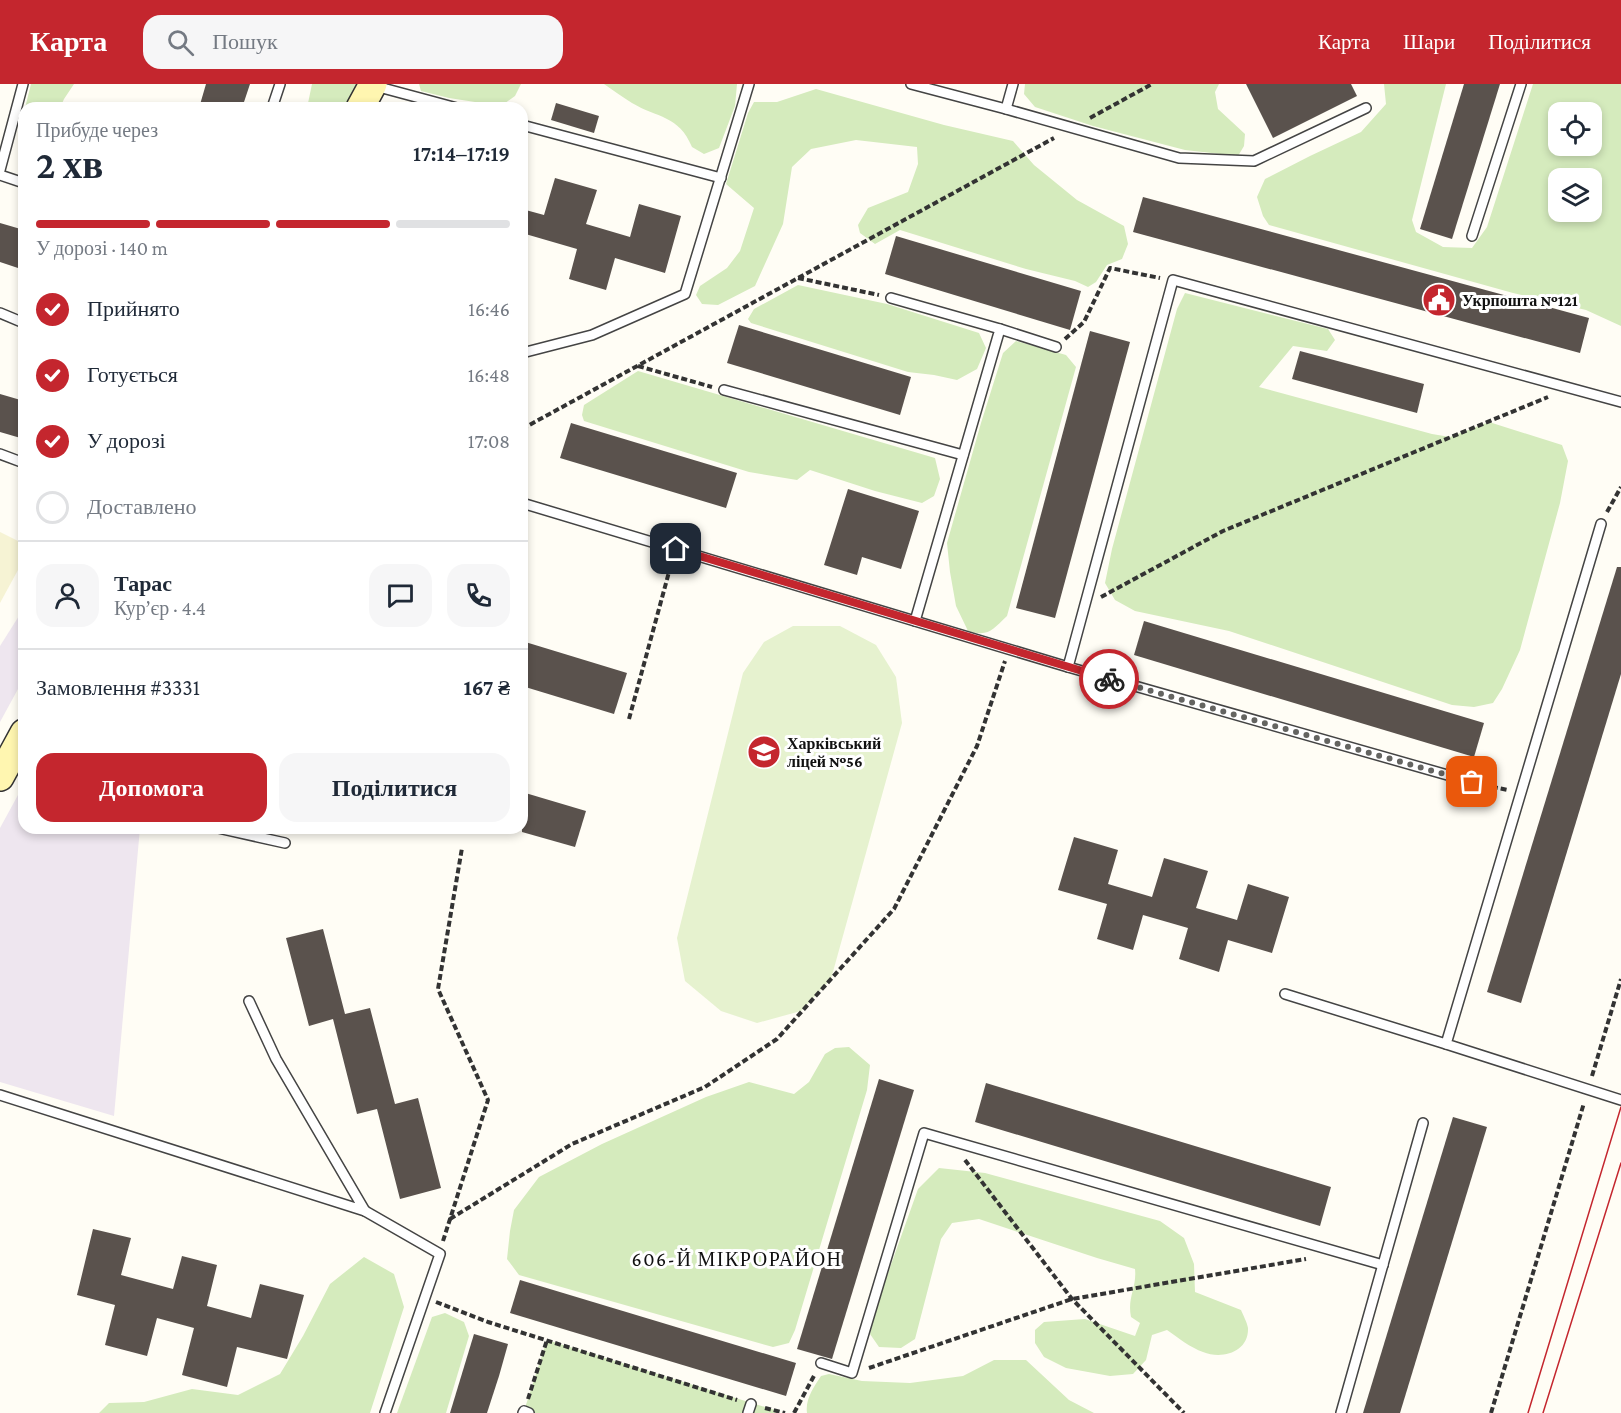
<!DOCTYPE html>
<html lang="uk">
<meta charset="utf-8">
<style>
:root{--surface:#fff;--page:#f6f6f7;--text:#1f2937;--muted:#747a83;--line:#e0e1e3;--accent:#c4262e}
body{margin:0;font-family:"Crimson Pro",serif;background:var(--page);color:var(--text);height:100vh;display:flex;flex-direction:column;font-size:22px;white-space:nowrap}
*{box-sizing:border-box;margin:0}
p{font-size:20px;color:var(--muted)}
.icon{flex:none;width:33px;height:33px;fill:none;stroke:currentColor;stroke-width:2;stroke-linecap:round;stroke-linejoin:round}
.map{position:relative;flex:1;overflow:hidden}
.sheet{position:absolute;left:18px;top:18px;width:510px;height:732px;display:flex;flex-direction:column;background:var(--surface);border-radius:18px;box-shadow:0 3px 9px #0003}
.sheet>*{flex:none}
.fabs{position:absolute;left:1548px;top:18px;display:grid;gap:12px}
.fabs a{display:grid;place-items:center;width:54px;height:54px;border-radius:12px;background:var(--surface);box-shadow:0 3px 9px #0003;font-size:30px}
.pin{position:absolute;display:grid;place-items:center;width:51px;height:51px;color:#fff;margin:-26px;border-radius:12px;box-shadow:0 3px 9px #0006}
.courier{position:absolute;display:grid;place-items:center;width:60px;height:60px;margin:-30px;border:4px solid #c4262e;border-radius:50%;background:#fff;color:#222;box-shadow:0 2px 8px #0007}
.head em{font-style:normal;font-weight:600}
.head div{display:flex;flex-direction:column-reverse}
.head{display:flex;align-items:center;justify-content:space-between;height:102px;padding:0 18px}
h1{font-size:39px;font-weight:600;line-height:45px}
.bar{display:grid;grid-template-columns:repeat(4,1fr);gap:9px 6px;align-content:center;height:72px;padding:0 18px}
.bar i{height:8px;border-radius:4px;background:var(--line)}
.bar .selected{background:var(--accent)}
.bar p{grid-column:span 4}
.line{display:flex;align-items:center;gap:15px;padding:0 18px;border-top:2px solid var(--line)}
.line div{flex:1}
.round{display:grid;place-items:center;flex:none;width:63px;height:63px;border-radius:18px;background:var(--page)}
ol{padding:0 18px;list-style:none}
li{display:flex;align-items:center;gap:18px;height:66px}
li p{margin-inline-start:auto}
li .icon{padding:6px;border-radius:50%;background:var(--accent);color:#fff;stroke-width:4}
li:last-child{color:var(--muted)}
li i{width:33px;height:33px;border:3px solid var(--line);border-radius:50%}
.primary-button{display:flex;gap:12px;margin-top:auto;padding:12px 18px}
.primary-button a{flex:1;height:69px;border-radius:18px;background:var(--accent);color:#fff;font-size:24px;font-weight:600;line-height:69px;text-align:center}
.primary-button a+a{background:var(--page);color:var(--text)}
header{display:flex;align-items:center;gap:36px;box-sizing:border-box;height:84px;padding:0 30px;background:var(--accent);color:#fff}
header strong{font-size:28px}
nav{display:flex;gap:33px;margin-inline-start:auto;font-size:21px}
.search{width:420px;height:54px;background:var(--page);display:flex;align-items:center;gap:15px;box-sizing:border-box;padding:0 21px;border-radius:18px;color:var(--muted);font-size:22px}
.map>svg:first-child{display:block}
.industrial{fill:#eee6ef}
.farmland{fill:#f6f3d4}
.green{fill:#d5ebbd;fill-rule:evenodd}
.pitch{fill:#e6f2cf}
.building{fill:#5a524d}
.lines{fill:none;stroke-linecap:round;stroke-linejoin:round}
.lane-casing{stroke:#444;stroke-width:12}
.secondary-casing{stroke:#333;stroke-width:30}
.path{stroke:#333;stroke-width:4;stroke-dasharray:6 3;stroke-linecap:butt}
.lane{stroke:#fff;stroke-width:9}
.secondary{stroke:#fff6b0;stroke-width:27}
.tram{stroke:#c4262e;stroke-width:1.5}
.done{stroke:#646461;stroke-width:6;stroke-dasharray:0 10.8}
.route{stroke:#c4262e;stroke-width:8}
.labels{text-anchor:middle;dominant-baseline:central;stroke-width:6;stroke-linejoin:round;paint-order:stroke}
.poi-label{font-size:16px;font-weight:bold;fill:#111;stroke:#fff;text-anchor:start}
.quarter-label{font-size:20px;letter-spacing:1.5px;fill:#111;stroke:#fff}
</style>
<header>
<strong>Карта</strong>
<div class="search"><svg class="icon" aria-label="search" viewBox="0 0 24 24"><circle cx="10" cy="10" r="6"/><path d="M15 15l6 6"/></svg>Пошук</div>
<nav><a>Карта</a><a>Шари</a><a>Поділитися</a></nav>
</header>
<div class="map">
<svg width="1621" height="1329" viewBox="0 0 1621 1329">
<rect width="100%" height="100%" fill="#fffdf5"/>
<g class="industrial">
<path d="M 24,524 L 24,594 L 0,638 L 0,562 Z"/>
<path d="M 24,700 L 24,744 L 140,744 L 114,1032 L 0,998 L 0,744 Z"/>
</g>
<path class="farmland" d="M 0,448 L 24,460 L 24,475 L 0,519 Z"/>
<g class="green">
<path d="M 31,0 L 74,0 L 64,15 L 60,24 L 25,24 Z"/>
<path d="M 312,0 L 365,0 L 352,24 L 307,24 Z"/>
<path d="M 419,0 L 521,0 L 515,12 L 501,22 L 449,14 L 421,7 Z"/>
<path d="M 604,0 L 737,0 L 735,22 L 719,64 L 704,70 L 692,63 C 679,31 657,34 632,19 C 622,13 613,6 604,0 Z"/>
<path d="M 1025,0 L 1219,0 L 1215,8 L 1218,25 L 1245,50 L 1244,62 L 1238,72 L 1185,66 L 1093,42 L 1035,23 L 1024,10 Z"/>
<path d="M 1384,0 L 1446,0 L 1412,136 L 1416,148 L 1443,163 L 1472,164 L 1487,143 L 1533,0 L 1621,0 L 1621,242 L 1586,226 L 1513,209 L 1269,141 L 1263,132 L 1257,113 L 1265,95 L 1310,72 L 1361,48 L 1386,20 ZM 1558,28 L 1592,28 L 1592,62 L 1558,62 ZM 1558,94 L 1592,94 L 1592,128 L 1558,128 Z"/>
<path d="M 816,5 L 944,41 L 1013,57 L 1034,81 L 1077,116 L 1124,142 L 1128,160 L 1122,175 L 1107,181 L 1096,198 L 1088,203 L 1075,197 L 1026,185 L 900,146 L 875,160 L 860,149 L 858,141 L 868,124 L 908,108 L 918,80 L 917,63 L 856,56 L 811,65 L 792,83 L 783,140 L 755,202 L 718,221 L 702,220 L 696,211 L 700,202 L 727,184 L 740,167 L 754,124 L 726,100 L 748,29 L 754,18 L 777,18 Z"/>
<path d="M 798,201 L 887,220 L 979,249 L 986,264 L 977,285 L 957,296 L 934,291 L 908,288 L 751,239 L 748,235 L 754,225 Z"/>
<path d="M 1185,209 L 1328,245 L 1335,256 L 1327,267 L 1293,262 L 1259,303 L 1432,350 L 1450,353 L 1489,338 L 1562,361 L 1568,377 L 1560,419 L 1520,566 L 1502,605 L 1493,619 L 1474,623 L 1452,621 L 1229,547 L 1135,527 L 1115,516 L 1105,499 L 1112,465 L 1177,225 Z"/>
<path d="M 1016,257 L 1066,271 L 1076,283 L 1007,532 C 992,546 989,553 968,547 L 956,522 L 950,488 L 947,459 L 981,339 L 1003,269 Z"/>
<path d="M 638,287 L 935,374 L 940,395 L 934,412 L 922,419 L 875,407 L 810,386 L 797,396 L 749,388 L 584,337 L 582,331 L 584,321 Z"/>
<path d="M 849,963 L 870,981 L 867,1006 L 795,1246 L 789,1259 L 773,1263 L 519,1191 L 507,1175 L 510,1147 L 514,1126 L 539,1093 L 602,1060 L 706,1013 L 749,998 L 794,1010 L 809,998 L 825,970 L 835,964 Z"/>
<path d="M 939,1084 L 985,1089 L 1160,1137 L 1184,1154 L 1194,1180 L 1195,1208 L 1241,1226 C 1243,1231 1247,1238 1248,1244 C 1249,1268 1222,1276 1203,1268 C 1191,1264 1177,1253 1167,1246 L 1152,1251 L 1146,1276 L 1133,1290 L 1110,1292 L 1066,1284 L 1044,1273 L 1035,1259 L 1035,1246 L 1044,1238 L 1085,1235 L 1135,1252 L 1140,1239 L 1131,1233 C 1127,1213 1137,1204 1135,1185 L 1097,1174 L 979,1135 L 952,1139 L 941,1155 L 915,1255 L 901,1264 L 879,1263 L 870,1250 L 877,1220 L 918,1105 Z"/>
<path d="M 364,1173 L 394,1190 L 404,1223 L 370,1329 L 99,1329 L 109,1319 L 144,1318 L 192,1305 L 238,1311 L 280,1290 L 303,1252 L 330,1200 Z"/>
<path d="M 445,1229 L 464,1238 L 469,1252 L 446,1329 L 397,1329 L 432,1233 Z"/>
<path d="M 547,1256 L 778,1327 L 778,1329 L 525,1329 L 524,1327 Z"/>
<path d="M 994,1276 L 1026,1276 L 1069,1316 L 1094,1329 L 807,1329 C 805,1315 814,1303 821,1292 L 829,1290 L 862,1297 L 910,1299 L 963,1292 Z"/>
</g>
<path class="pitch" d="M 793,542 L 840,542 L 876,561 L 896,593 L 902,639 L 831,895 L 801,927 L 757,939 L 721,927 L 685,897 L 677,854 L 743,589 L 764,558 Z"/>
<g class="building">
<path d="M 206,0 L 250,0 L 242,24 L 199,24 Z"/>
<path d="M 1246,0 L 1351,0 L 1357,12 L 1273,54 Z"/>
<path d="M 1464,0 L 1500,0 L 1452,155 L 1420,145 Z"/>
<path d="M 556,19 L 599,32 L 594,49 L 551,36 Z"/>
<path d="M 555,94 L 597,106 L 586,140 L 630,153 L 639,120 L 681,132 L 665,189 L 615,174 L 606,206 L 569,195 L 577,165 L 522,149 L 522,125 L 544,131 Z"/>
<path d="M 1143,113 L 1589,234 L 1580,269 L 1133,148 Z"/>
<path d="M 0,139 L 24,146 L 24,186 L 0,178 Z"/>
<path d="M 896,152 L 1081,207 L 1070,246 L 885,190 Z"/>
<path d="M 739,241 L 911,293 L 900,331 L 727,279 Z"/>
<path d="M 1090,247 L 1130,258 L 1055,534 L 1016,524 Z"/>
<path d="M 1300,267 L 1424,300 L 1417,329 L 1292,295 Z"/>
<path d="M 0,310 L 24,317 L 24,355 L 0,348 Z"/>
<path d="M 571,339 L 737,389 L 726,424 L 560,374 Z"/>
<path d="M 848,405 L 919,427 L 901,485 L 862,473 L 857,491 L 824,481 Z"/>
<path d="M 1617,483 L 1621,483 L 1621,590 L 1521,919 L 1487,908 Z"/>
<path d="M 1144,537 L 1484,639 L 1474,673 L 1134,571 Z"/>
<path d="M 522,557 L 627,589 L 614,630 L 522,602 Z"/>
<path d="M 522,708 L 586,727 L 575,763 L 522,748 Z"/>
<path d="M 1074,753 L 1118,766 L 1108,800 L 1152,813 L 1164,774 L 1208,787 L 1196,824 L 1237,836 L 1248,800 L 1289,813 L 1272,869 L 1228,856 L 1219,888 L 1179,875 L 1188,844 L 1143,831 L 1133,866 L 1097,855 L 1107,820 L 1058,806 Z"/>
<path d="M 323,845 L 345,930 L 370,924 L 395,1020 L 418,1014 L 441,1104 L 400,1115 L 377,1025 L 357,1030 L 333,935 L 309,942 L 286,854 Z"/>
<path d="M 879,995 L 914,1006 L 832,1275 L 797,1265 Z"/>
<path d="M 986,999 L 1331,1103 L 1320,1142 L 975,1038 Z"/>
<path d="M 1453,1033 L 1487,1043 L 1400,1329 L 1363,1329 Z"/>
<path d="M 93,1145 L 131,1154 L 121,1191 L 173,1205 L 182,1172 L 217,1181 L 207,1222 L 251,1234 L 260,1200 L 304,1211 L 287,1275 L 237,1263 L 227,1303 L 182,1291 L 194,1244 L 157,1234 L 147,1272 L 105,1261 L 115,1221 L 77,1211 Z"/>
<path d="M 520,1196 L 796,1279 L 786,1312 L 510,1229 Z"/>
<path d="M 474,1250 L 508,1260 L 499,1292 L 487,1329 L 450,1329 Z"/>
</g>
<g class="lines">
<g class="lane-casing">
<g id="lane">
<path d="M 911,0 L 1006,25 L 1013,0"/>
<path d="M 375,2 L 457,24"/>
<path d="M 272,24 L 280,0"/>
<path d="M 1006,25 L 1179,74 L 1254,77 L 1366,24"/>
<path d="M 522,41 L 721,94"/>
<path d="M 0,86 L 23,0"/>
<path d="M 0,91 L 24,99"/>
<path d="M 1472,152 L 1521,0"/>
<path d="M 891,214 L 1000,245 L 915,537"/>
<path d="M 0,229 L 24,239"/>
<path d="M 1000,245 L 1056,263"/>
<path d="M 522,269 L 592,251 L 685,210 L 749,0"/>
<path d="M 724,306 L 963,371"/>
<path d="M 0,370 L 24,379"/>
<path d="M 522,419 L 1068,583"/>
<path d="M 1601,440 L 1446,960 L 1621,1016"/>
<path d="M 1472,698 L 1068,583 L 1173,196 L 1621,318"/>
<path d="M 218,744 L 285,759"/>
<path d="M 1285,910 L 1446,960"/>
<path d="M 0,1011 L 365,1127 L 276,975 L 249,917"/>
<path d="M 365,1127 L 440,1170 L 385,1329"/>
<path d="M 821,1279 L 852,1289 L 924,1049 L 1383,1181"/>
<path d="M 523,1329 L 524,1327 L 529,1329"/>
<path d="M 748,1329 L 751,1320"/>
<path d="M 1341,1329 L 1423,1039"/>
</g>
</g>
<g class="secondary-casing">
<g id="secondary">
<path d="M 360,24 L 373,0"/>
<path d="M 0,693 L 24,649"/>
</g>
</g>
<g class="path">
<path d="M 1090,34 L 1152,0"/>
<path d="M 798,194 L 879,211"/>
<path d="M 1065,255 L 1084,238 L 1110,184 L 1160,194"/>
<path d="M 638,282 L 712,303"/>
<path d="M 522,345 L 1054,54"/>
<path d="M 1607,428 L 1621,403"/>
<path d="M 1101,513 L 1223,447 L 1548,313"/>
<path d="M 629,635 L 672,477"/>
<path d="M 1483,701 L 1508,706"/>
<path d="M 1592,992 L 1621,895"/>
<path d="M 965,1076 L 1072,1215 L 1184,1329"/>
<path d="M 450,1135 L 572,1060 L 705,1003 L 777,955 L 894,825 L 977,662 L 1005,577"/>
<path d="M 443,1157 L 488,1016 L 438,905 L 462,764"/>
<path d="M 436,1218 L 488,1238 L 737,1316"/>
<path d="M 869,1284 L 1072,1215 L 1306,1175"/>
<path d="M 528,1315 L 547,1256"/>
<path d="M 765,1324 L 785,1329"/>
<path d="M 794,1329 L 815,1290"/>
<path d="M 1491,1329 L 1584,1019"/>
</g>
<use href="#lane" class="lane"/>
<use href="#secondary" class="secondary"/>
<g class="tram">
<path d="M 1528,1329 L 1621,1023"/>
<path d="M 1543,1329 L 1621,1079"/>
</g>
</g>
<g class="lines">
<path class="done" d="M 1109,595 L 1472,698"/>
<path class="route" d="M 676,465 L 1109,595"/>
</g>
<defs>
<g id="civic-disc" transform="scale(1.725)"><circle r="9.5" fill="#c4262e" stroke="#fff"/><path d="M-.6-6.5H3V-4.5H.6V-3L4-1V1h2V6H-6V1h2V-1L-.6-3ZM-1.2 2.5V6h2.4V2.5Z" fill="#fff"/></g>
<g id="school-disc" transform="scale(1.725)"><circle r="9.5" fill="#c4262e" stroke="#fff"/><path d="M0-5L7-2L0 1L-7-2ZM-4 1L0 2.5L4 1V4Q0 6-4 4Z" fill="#fff"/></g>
</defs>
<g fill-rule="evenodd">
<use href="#civic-disc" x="1439" y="216"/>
<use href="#school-disc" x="764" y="668"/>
</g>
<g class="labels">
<g class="poi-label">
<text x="1462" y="216">Укрпошта №121</text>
<text x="787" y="659">Харківський<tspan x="787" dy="18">ліцей №56</tspan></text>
</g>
<g class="quarter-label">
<text x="737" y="1175">606-Й МІКРОРАЙОН</text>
</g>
</g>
</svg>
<div class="fabs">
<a><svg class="icon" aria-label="locate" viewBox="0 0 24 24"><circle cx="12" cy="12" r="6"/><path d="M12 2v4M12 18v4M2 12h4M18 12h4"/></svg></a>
<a><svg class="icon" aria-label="layers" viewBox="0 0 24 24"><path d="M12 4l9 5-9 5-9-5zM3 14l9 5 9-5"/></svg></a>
</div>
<div class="pin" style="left:1472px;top:698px;background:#ea580c"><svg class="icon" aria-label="bag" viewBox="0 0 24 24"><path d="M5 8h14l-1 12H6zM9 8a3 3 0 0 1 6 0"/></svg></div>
<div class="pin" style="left:676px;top:465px;background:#1f2937"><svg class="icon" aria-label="home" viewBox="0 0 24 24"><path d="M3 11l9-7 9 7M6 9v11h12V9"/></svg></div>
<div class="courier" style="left:1109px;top:595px"><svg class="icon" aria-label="bike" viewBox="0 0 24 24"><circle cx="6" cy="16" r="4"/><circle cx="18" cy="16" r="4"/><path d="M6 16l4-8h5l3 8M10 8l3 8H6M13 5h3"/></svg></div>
<section class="sheet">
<div class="head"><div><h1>2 хв</h1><p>Прибуде через</p></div><em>17:14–17:19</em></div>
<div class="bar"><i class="selected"></i><i class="selected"></i><i class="selected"></i><i></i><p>У дорозі · 140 m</p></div>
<ol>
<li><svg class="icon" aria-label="check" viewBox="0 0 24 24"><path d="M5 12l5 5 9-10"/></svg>Прийнято<p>16:46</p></li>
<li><svg class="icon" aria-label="check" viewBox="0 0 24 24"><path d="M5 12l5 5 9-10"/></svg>Готується<p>16:48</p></li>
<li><svg class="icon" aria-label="check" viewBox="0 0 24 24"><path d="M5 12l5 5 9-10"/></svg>У дорозі<p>17:08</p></li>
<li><i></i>Доставлено</li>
</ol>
<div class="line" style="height:108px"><a class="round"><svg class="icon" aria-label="person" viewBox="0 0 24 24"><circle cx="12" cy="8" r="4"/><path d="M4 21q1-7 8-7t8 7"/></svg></a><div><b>Тарас</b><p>Кур’єр · 4.4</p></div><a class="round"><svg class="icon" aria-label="chat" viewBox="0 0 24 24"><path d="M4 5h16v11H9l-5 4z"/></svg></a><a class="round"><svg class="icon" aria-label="phone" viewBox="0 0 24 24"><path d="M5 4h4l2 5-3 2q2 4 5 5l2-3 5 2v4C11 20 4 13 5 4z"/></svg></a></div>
<div class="line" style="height:78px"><div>Замовлення #3331</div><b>167 ₴</b></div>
<div class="primary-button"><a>Допомога</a><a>Поділитися</a></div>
</section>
</div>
